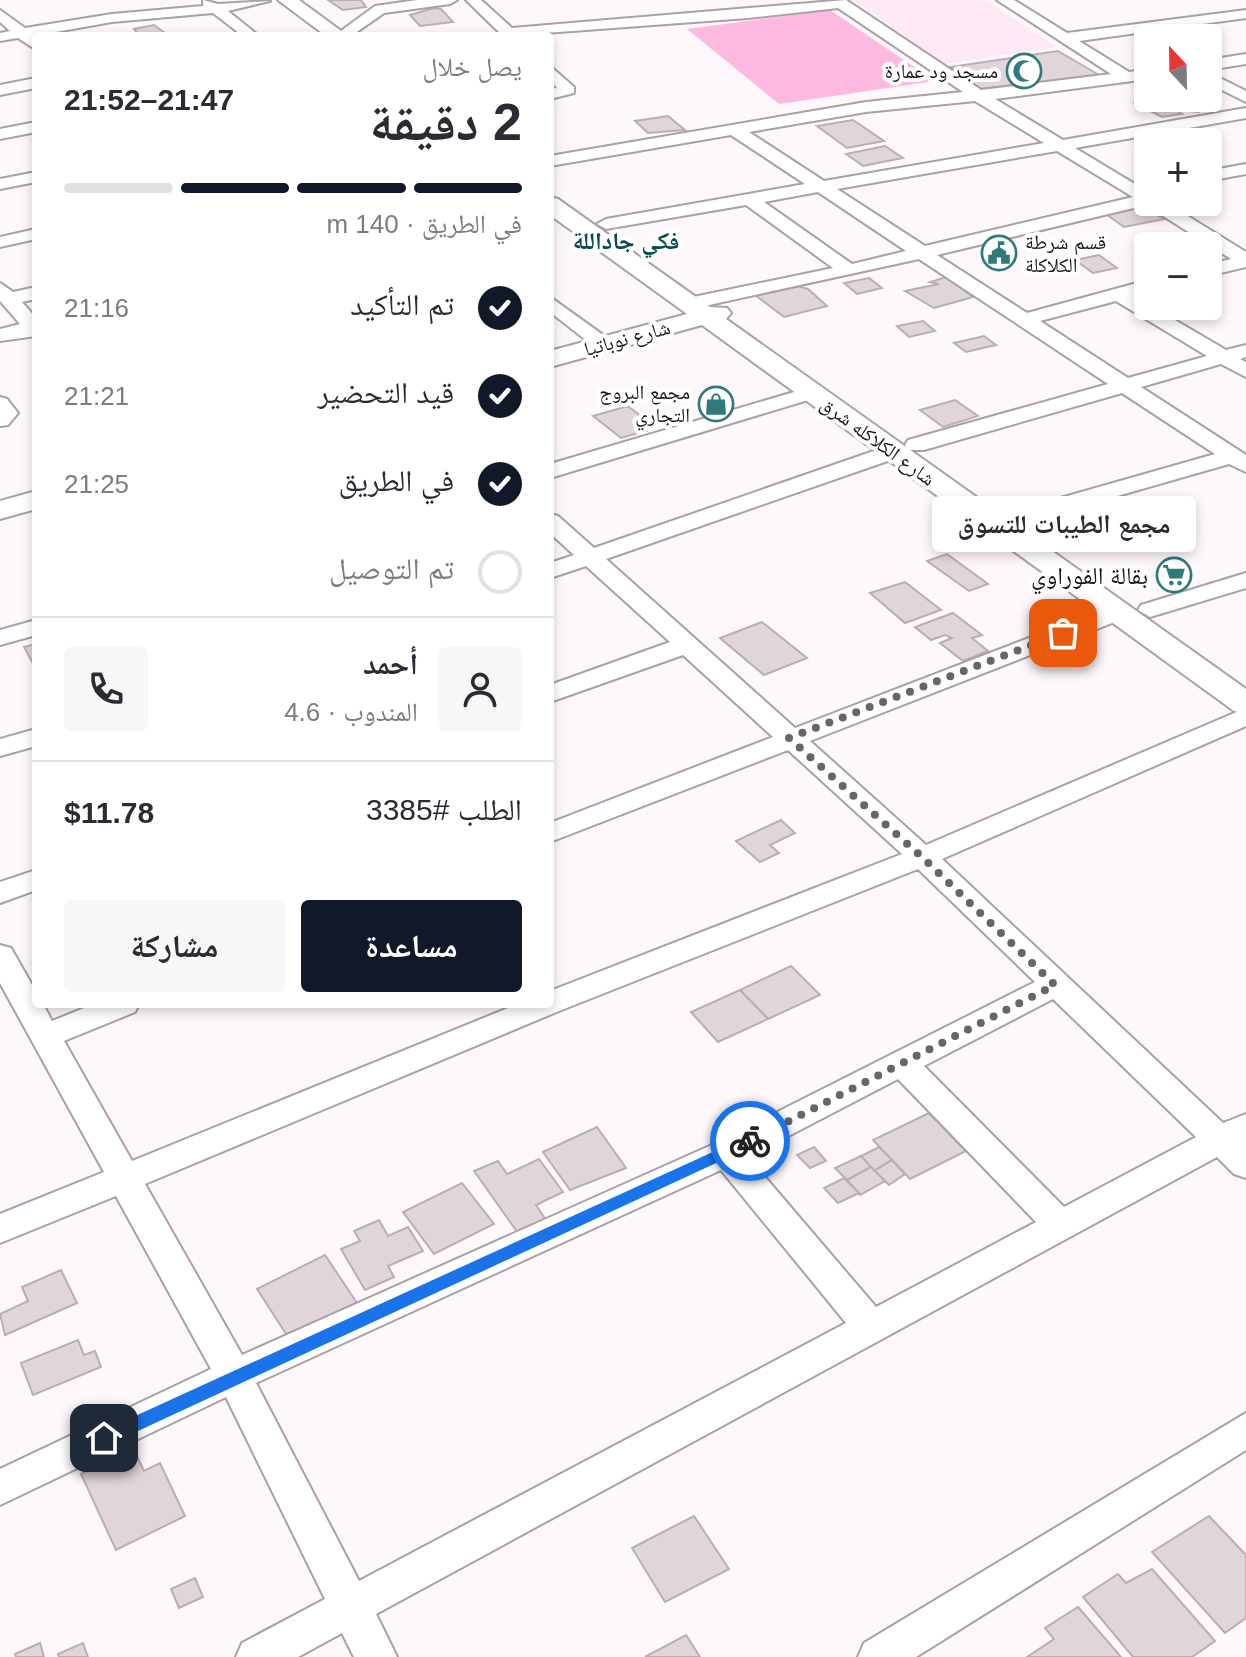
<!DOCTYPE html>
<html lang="ar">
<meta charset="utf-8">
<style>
:root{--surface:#fff;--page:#f7f7f7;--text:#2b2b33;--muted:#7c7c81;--line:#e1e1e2;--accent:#111827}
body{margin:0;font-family:Helvetica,"Noto Naskh Arabic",sans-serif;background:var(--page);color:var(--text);direction:rtl;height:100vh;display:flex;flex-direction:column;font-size:30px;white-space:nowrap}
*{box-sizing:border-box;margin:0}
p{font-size:26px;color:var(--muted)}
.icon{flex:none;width:44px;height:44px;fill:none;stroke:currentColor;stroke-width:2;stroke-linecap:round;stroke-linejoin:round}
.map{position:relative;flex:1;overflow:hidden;direction:ltr}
.details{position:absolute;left:32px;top:32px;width:522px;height:976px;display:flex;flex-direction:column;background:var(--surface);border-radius:8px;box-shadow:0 4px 12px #0003;direction:rtl}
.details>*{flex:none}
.needle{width:52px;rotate:338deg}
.fabs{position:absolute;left:1134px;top:24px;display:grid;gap:16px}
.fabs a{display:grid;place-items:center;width:88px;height:88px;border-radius:8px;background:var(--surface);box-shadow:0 4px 12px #0003;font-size:40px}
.pin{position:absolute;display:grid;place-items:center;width:68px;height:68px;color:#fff;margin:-34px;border-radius:16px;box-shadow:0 4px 12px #0006}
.courier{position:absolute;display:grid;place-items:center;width:80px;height:80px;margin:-40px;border:6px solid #1a73e8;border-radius:50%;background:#fff;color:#222;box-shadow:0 2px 10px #0007}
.bubble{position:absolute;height:56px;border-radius:8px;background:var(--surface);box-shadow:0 4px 12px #0003;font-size:26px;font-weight:800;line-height:56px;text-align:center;direction:rtl}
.headline em{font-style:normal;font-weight:800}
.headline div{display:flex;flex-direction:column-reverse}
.headline{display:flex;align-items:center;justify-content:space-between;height:136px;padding:0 32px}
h1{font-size:52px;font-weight:800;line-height:60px}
.bar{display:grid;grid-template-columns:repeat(4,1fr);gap:12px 8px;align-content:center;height:96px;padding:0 32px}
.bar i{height:10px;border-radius:6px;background:var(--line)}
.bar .on{background:var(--accent)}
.bar p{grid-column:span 4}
.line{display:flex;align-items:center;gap:20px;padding:0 32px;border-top:2px solid var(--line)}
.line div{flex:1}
.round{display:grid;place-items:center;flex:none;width:84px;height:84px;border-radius:8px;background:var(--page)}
ol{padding:0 32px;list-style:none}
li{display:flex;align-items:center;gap:24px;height:88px}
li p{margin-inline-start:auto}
li .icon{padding:8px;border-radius:50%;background:var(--accent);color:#fff;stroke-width:4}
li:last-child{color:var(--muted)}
li i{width:44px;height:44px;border:4px solid var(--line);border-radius:50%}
.action{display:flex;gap:16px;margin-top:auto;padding:16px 32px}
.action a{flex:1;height:92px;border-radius:8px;background:var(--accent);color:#fff;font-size:32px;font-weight:800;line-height:92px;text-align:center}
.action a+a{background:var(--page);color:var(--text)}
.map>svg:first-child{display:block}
.built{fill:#fce9f3}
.green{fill:#fdb9df}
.building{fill:#e0d5da;stroke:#b9aeb4;stroke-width:2}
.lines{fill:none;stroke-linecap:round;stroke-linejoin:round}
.minor-casing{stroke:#aaa0a5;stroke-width:4}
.tertiary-casing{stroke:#aaa0a5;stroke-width:4}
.minor{fill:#fff;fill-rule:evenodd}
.tertiary{fill:#fff;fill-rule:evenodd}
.route{fill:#1a73e8}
.done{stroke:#696467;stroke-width:8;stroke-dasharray:0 14.4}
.labels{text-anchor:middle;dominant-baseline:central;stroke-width:8;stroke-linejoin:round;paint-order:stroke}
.far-poi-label{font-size:20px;fill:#191517;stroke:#fff;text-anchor:end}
.far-street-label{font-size:20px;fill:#191517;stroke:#fff}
.far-quarter-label{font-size:24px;font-weight:bold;fill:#0b4b4b;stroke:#fff}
.poi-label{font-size:24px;fill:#191517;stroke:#fff;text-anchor:end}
</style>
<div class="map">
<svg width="1246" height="1657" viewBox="0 0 1246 1657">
<rect width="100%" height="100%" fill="#fef7fb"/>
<path class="built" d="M 853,0 L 985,0 L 1057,47 L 946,64 Z"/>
<path class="green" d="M 830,10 L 935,81 L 779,104 L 687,29 Z"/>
<g class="building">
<path d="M 328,0 L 361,0 L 366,7 L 343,10 Z"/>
<path d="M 434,8 L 441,9 L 453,22 L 420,26 L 410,15 Z"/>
<path d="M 154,25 L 169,36 L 140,36 L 134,29 Z"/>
<path d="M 1169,32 L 1181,32 L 1192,38 L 1155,36 Z"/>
<path d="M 1058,51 L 1099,75 L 981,89 L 950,67 Z"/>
<path d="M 1178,98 L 1200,112 L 1176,110 L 1182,114 L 1162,117 L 1135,103 Z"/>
<path d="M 668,116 L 685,130 L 648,133 L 635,121 Z"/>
<path d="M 853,120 L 884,141 L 847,148 L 817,126 Z"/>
<path d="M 885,146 L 903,158 L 863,166 L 846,154 Z"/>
<path d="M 1140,208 L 1165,219 L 1124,227 L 1106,214 Z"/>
<path d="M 1099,255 L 1117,268 L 1093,273 L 1075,260 Z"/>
<path d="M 946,277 L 973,297 L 934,308 L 905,291 L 939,284 L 930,282 Z"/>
<path d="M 869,278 L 882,288 L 857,294 L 844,283 Z"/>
<path d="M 794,285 L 808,289 L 827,306 L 784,317 L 755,295 Z"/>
<path d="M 923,321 L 935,331 L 909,337 L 897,326 Z"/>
<path d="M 984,336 L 996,345 L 966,352 L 954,343 Z"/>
<path d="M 955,400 L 978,416 L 943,427 L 920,410 Z"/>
<path d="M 628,406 L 647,421 L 638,424 L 646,431 L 621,438 L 593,416 Z"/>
<path d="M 947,554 L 988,584 L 969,591 L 927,561 Z"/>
<path d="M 905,582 L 941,610 L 905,623 L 870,593 Z"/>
<path d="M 953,613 L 982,635 L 972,638 L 988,651 L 963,661 L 940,643 L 952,638 L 945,635 L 931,640 L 915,627 Z"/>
<path d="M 762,622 L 807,658 L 764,675 L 720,638 Z"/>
<path d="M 36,644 L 36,669 L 24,647 Z"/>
<path d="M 781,820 L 795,833 L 770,845 L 779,853 L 760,862 L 736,841 Z"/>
<path d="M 791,966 L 820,995 L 768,1019 L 740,990 Z"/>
<path d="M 740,990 L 768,1019 L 718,1042 L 691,1012 Z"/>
<path d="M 929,1113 L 966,1151 L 910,1179 L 873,1140 Z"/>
<path d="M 597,1127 L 626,1168 L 570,1190 L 543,1152 Z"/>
<path d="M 814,1147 L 826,1161 L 810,1168 L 797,1155 Z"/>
<path d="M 879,1147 L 892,1160 L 874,1171 L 861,1156 Z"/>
<path d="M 861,1156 L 871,1167 L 847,1180 L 835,1168 Z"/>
<path d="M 539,1159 L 563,1192 L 536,1205 L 546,1220 L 518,1233 L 474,1171 L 498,1161 L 507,1174 Z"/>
<path d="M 892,1160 L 905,1174 L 889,1185 L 874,1171 Z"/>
<path d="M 871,1167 L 885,1181 L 860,1195 L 847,1180 Z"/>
<path d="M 844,1178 L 859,1193 L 838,1203 L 824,1188 Z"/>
<path d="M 462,1183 L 494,1224 L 434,1254 L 403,1212 Z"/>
<path d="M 379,1220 L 388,1236 L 408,1227 L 423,1251 L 388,1266 L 394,1277 L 365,1290 L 341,1249 L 360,1241 L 354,1231 Z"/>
<path d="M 325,1255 L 357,1303 L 288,1337 L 257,1289 Z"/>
<path d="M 61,1270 L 77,1303 L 5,1335 L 0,1314 L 28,1301 L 22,1287 Z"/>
<path d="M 78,1340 L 84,1355 L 95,1351 L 101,1367 L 33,1395 L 21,1363 Z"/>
<path d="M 133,1448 L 144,1471 L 160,1463 L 185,1516 L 116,1550 L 81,1474 Z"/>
<path d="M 694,1516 L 729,1569 L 665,1602 L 632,1548 Z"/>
<path d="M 1209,1516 L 1246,1555 L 1246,1618 L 1225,1633 L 1152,1552 Z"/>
<path d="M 1152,1569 L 1215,1641 L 1192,1657 L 1133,1657 L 1083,1597 L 1118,1574 L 1126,1583 Z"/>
<path d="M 195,1578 L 203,1597 L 179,1608 L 171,1589 Z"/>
<path d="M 1078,1607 L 1121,1657 L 1027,1657 L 1054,1639 L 1045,1628 Z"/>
<path d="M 686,1635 L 700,1657 L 645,1657 Z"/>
<path d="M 40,1643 L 44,1657 L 16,1657 L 15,1654 Z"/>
<path d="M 83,1643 L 88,1657 L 59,1657 L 58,1654 Z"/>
</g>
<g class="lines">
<g class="minor-casing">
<g id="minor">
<path d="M 203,0 L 218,4 L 270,1 L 228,11 L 259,36 L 243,36 L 213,13 L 112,22 L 33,36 L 36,47 L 32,47 L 18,38 L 0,41 L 0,33 L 10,31 L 0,22 L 0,10 L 25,28 L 112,14 L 203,6 Z"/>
<path d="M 417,0 L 457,0 L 450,4 L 384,13 L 351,36 L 334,36 L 375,6 Z"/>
<path d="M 466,0 L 481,0 L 512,28 L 846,0 L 981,90 L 1111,74 L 997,0 L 1014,0 L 1067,33 L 1246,10 L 1246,18 L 1079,41 L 1129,72 L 1148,69 L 1148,79 L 995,99 L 1063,140 L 1246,108 L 1246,118 L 1075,148 L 1148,192 L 1148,202 L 1165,202 L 1246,252 L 1246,267 L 1208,276 L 1208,264 L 1231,259 L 1146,205 L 937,255 L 1027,313 L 1148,280 L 1148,292 L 1134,296 L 1226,350 L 1246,345 L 1246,357 L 1240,359 L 1246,362 L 1246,377 L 1221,364 L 1141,387 L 1246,455 L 1246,472 L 1229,464 L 1027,522 L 1011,522 L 1008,517 L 1011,512 L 1215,454 L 1122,393 L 924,450 L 908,450 L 905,445 L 908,440 L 1108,384 L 919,259 L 686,310 L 679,308 L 676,304 L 679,300 L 833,268 L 746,205 L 606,229 L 597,224 L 606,219 L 805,184 L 731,135 L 550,166 L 550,156 L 866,102 L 963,92 L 838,8 L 748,18 L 503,36 ZM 975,101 L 1044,143 L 824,181 L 749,132 L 866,112 ZM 1057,151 L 1133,197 L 925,246 L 837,189 ZM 818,192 L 906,251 L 852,264 L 764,202 ZM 1116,301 L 1207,356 L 1128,378 L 1040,321 Z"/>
<path d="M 1246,54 L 1246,64 L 1208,70 L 1208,60 Z"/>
<path d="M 550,66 L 574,87 L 574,93 L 550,99 L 550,89 L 557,88 L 550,80 Z"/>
<path d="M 1208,72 L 1246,91 L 1246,102 L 1208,83 Z"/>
<path d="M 36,78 L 36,88 L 0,95 L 0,85 Z"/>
<path d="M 36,122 L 36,132 L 0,139 L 0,129 Z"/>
<path d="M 1246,164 L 1246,174 L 1208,181 L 1208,171 Z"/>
<path d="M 36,172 L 36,182 L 0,189 L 0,179 Z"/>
<path d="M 36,229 L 36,239 L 0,247 L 0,237 Z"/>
<path d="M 0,283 L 13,292 L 36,287 L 36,299 L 22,302 L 36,318 L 36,336 L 0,341 L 0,329 L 20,324 L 0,301 Z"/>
<path d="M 550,297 L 610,340 L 613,344 L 610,348 L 596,348 L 550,312 Z"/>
<path d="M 811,387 L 821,393 L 818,397 L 550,478 L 550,464 Z"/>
<path d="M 0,397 L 7,399 L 18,413 L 8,425 L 0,426 Z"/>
<path d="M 891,445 L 899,447 L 902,452 L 899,457 L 606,559 L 795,728 L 1107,608 L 1125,608 L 1128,613 L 1125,618 L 810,741 L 926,845 L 1246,708 L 1246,726 L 942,859 L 1223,1123 L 1246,1114 L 1246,1178 L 1234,1174 L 1217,1157 L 376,1614 L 397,1657 L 354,1657 L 342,1633 L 298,1657 L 236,1657 L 242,1643 L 325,1599 L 226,1397 L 0,1505 L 0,1469 L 211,1369 L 116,1196 L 0,1243 L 0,1214 L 104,1172 L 0,983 L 0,945 L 11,948 L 36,992 L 36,1004 L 43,1004 L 52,1021 L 94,1004 L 139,1004 L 135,1012 L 64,1041 L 132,1161 L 518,1004 L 550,1004 L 550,991 L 902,854 L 788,750 L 550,842 L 550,823 L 773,737 L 683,655 L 550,702 L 550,685 L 670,642 L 586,566 L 550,578 L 550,563 L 574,555 L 550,533 L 550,514 L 558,516 L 594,548 ZM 918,869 L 1035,982 L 714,1144 L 242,1355 L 145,1184 L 559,1011 ZM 1053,999 L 1196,1137 L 1064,1207 L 924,1066 ZM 898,1079 L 1036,1222 L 876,1307 L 748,1157 ZM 721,1170 L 846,1323 L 359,1581 L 256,1383 Z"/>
<path d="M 1246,573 L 1246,588 L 1150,617 L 1138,610 L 1141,605 Z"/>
<path d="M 36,620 L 36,635 L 0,645 L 0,630 Z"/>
<path d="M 36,729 L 36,746 L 0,756 L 0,739 Z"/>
<path d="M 36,870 L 36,890 L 0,903 L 0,882 Z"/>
<path d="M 1246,1413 L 1246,1450 L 916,1657 L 858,1657 L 864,1643 Z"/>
</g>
</g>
<g class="tertiary-casing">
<g id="tertiary">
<path d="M 278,0 L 299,0 L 348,36 L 326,36 Z"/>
<path d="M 550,197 L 558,199 L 710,307 L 727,308 L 731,313 L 726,319 L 1246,689 L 1246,714 L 1234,711 L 702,325 L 550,367 L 550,351 L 687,314 L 550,215 Z"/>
<path d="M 36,491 L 36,509 L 0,519 L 0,501 Z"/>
</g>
</g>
<use href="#minor" class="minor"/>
<use href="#tertiary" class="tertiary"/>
</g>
<path class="route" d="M 750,1135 L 755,1136 L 755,1145 L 110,1444 L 104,1446 L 95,1438 L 98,1433 Z"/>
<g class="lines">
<path class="done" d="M 750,1141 L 1055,985 L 922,857 L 789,738 L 1063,633"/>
</g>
<defs>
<g id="mosque-ring" transform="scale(1.8)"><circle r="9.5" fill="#fff" stroke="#307a79" stroke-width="1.5"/><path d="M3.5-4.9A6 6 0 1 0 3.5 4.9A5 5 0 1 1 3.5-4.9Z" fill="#307a79"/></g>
<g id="civic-ring" transform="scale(1.8)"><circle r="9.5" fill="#fff" stroke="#307a79" stroke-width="1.5"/><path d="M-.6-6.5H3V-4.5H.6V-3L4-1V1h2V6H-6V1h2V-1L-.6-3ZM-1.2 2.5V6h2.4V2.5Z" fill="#307a79"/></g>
<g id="shop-ring" transform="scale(1.8)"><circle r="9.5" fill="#fff" stroke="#307a79" stroke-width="1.5"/><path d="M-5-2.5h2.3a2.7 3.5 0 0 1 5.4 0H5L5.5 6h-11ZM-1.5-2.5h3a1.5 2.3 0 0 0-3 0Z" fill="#307a79"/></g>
<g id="supermarket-ring" transform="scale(1.8)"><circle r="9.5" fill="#fff" stroke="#307a79" stroke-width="1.5"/><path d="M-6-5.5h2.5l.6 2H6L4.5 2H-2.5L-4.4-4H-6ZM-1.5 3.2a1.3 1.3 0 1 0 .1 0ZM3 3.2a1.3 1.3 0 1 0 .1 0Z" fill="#307a79"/></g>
</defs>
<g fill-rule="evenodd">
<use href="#mosque-ring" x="1024" y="71"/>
<use href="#civic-ring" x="999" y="253"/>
<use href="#shop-ring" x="716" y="404"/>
<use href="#supermarket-ring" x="1174" y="575"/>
</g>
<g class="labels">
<g class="far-poi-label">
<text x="998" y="71">مسجد ود عمارة</text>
<text x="1025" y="242" text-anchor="start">قسم شرطة<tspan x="1025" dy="23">الكلاكلة</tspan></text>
<text x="690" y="392">مجمع البروج<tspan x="690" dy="23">التجاري</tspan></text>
</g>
<g class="far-street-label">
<text transform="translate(627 338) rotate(-15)">شارع نوباتيا</text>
<text transform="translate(878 441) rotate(36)">شارع الكلاكله شرق</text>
</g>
<g class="far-quarter-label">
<text x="626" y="240">فكي جاداللة</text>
</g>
<g class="poi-label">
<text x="1148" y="575">بقالة الفوراوي</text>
</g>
</g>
</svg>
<div class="fabs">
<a><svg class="needle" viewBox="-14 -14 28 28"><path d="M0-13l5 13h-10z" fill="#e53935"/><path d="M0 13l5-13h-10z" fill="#7c7c81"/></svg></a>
<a>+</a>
<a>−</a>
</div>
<div class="pin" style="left:1063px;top:633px;background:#ea580c"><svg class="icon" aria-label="bag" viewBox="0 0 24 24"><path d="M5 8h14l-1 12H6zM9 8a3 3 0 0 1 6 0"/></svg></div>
<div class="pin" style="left:104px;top:1438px;background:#1f2937"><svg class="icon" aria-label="home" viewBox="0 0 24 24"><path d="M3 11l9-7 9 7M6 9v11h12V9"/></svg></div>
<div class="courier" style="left:750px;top:1141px"><svg class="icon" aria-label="bike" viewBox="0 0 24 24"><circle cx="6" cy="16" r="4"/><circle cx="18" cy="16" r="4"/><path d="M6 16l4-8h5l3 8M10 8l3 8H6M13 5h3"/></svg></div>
<div class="bubble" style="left:932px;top:496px;width:264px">مجمع الطيبات للتسوق</div>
<section class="details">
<div class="headline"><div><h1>2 دقيقة</h1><p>يصل خلال</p></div><em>21:47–21:52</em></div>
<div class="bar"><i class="on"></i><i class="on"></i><i class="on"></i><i></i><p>في الطريق · 140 m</p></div>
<ol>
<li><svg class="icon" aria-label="check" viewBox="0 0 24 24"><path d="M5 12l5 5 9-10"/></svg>تم التأكيد<p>21:16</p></li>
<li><svg class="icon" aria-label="check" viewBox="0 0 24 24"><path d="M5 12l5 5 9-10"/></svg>قيد التحضير<p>21:21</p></li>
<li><svg class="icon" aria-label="check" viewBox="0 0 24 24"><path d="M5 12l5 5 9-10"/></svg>في الطريق<p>21:25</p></li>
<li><i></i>تم التوصيل</li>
</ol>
<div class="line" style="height:144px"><a class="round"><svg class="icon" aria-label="person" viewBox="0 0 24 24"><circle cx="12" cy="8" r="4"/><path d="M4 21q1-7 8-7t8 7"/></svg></a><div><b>أحمد</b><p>المندوب · 4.6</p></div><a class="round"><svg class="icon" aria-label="phone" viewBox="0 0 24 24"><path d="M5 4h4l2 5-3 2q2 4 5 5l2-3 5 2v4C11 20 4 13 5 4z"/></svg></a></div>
<div class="line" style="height:104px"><div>الطلب #3385</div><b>$11.78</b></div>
<div class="action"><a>مساعدة</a><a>مشاركة</a></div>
</section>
</div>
